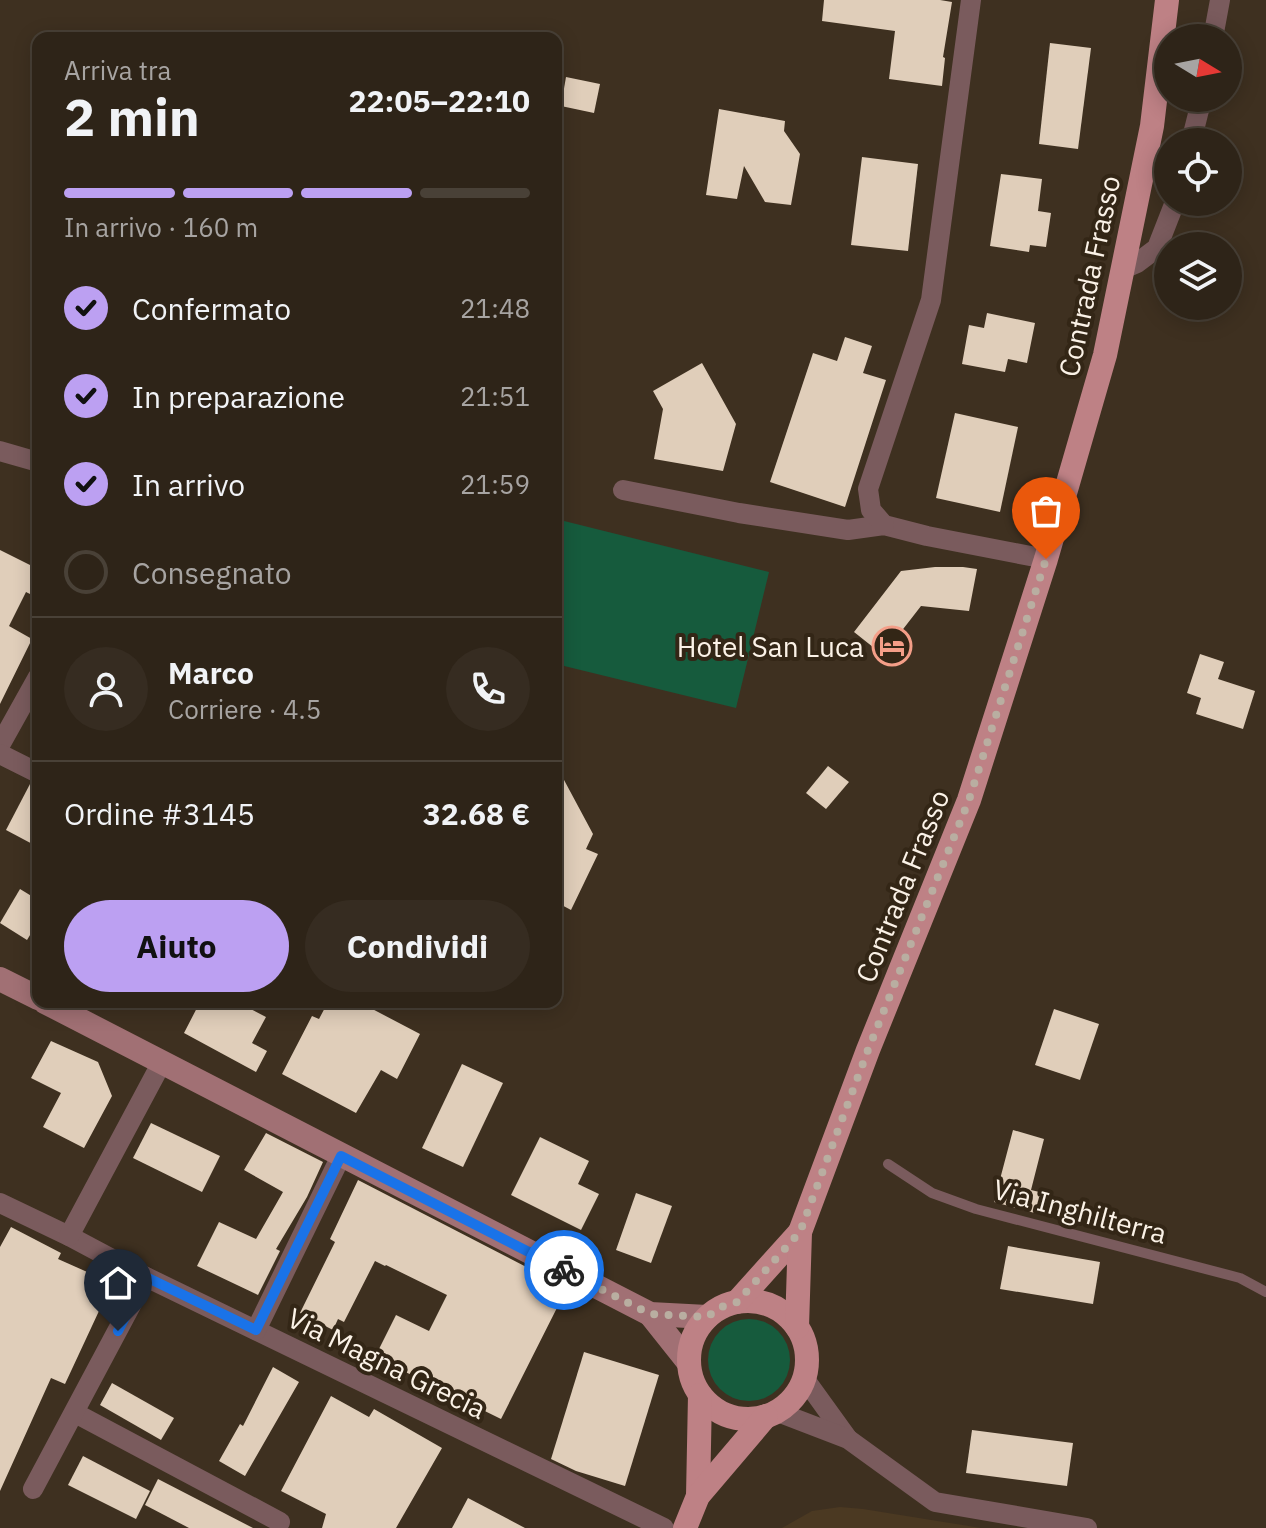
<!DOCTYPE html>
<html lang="it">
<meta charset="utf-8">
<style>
:root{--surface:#2e2418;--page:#362c21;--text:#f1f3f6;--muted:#a7a4a2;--line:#494137;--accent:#bca0f2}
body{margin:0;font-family:"IBM Plex Sans",sans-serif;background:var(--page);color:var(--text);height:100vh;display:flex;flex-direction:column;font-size:30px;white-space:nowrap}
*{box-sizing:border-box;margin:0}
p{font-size:26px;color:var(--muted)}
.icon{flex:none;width:44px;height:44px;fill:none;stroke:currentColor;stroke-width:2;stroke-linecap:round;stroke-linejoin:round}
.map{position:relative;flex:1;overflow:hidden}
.sheet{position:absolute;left:32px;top:32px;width:530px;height:976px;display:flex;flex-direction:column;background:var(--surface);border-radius:16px;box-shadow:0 4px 20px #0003,0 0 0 2px var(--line)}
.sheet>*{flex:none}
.needle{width:52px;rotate:100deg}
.fabs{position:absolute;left:1154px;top:24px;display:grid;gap:16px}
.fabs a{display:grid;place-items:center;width:88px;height:88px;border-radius:50%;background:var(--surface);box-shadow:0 4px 20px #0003,0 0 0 2px var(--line);font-size:40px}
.pin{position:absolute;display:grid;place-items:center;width:68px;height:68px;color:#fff;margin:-82px -34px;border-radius:50% 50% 50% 0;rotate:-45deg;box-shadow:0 0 8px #0007}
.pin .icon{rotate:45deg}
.courier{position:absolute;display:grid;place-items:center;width:80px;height:80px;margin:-40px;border:6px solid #1a73e8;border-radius:50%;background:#fff;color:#222;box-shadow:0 2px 10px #0007}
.summary em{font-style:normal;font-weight:700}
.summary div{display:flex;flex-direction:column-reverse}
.summary{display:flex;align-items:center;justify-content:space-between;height:136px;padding:0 32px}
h1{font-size:52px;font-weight:700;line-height:60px}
.bar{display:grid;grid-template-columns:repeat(4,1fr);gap:12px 8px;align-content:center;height:96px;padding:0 32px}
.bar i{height:10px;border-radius:6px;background:var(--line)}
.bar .selected{background:var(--accent)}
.bar p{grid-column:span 4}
.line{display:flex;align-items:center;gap:20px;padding:0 32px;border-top:2px solid var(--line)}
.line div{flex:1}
.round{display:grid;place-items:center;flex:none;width:84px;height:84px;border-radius:42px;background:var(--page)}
ol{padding:0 32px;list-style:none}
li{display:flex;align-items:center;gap:24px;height:88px}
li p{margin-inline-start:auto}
li .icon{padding:8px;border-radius:50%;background:var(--accent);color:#111;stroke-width:4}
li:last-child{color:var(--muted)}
li i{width:44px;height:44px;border:4px solid var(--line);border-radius:50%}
.cta{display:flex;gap:16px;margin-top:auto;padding:16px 32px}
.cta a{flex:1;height:92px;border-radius:48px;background:var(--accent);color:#111;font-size:32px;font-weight:700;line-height:92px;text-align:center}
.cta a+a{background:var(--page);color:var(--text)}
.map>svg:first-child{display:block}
.built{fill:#4b3922}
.green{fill:#165b3d}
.building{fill:#e0ceba}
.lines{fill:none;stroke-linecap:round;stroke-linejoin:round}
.lane{stroke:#7a5b5d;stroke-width:10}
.street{stroke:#7a5b5d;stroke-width:20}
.secondary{stroke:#a17074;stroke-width:24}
.primary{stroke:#be8185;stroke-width:24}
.done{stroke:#b9aea1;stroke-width:8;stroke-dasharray:0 14.4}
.route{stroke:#1a73e8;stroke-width:10}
.labels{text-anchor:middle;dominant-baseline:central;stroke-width:8;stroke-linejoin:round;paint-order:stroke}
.street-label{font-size:28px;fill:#fbf2e7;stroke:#332616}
.poi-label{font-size:28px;fill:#fbf2e7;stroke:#332616;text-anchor:end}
</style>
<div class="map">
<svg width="1266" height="1528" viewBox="0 0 1266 1528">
<rect width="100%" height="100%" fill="#3e3020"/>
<path class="built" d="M 840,1507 L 863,1509 L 981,1528 L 782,1528 L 812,1511 Z"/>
<g class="green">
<path d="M 556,519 L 769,572 L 736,708 L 556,664 Z"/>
<circle cx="749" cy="1360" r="41"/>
</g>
<g class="building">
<path d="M 824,0 L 940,0 L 952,2 L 943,57 L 945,58 L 942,86 L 889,79 L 895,31 L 822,21 Z"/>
<path d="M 1050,43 L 1091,48 L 1078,149 L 1039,144 Z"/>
<path d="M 566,77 L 600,84 L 594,113 L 561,106 Z"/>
<path d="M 719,109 L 785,121 L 784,131 L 800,154 L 791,205 L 765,202 L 744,166 L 737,199 L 706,195 Z"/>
<path d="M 862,157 L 918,164 L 908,251 L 851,245 Z"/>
<path d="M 1001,174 L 1042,179 L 1038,211 L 1051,213 L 1046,247 L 1030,245 L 1029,252 L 990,246 Z"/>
<path d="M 987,313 L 1035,323 L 1027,363 L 1008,359 L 1005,372 L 962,364 L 969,325 L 984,328 Z"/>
<path d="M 845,337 L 872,346 L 863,373 L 886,380 L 845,507 L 770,482 L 813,353 L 837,361 Z"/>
<path d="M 702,363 L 736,424 L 723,471 L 654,459 L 663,409 L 653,391 Z"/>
<path d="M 955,413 L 1018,427 L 1000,512 L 936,498 Z"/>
<path d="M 0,550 L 38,569 L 38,598 L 26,592 L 9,626 L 32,639 L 0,704 Z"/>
<path d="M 935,567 L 963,567 L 977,569 L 969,611 L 921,606 L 883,655 L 854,632 L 901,571 Z"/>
<path d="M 1200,654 L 1224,662 L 1218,679 L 1255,691 L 1243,729 L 1196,714 L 1201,698 L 1187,693 Z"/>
<path d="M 556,765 L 593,834 L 586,849 L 598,854 L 571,910 L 556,902 Z"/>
<path d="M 828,766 L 849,782 L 826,809 L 806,793 Z"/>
<path d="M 30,784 L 38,786 L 38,847 L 6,830 Z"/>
<path d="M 20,889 L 38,900 L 38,922 L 27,940 L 0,923 Z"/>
<path d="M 200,1002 L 237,1002 L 266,1017 L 252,1043 L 267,1051 L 256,1072 L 184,1033 Z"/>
<path d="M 328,1002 L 359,1002 L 420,1034 L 397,1079 L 381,1070 L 356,1113 L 282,1074 L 312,1016 L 319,1019 Z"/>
<path d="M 1054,1009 L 1099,1024 L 1080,1080 L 1035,1065 Z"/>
<path d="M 51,1041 L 98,1062 L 112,1096 L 84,1148 L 43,1127 L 61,1093 L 31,1078 Z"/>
<path d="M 462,1064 L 503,1083 L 463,1167 L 422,1148 Z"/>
<path d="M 151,1123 L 220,1156 L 202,1192 L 133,1158 Z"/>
<path d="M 1013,1130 L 1044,1139 L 1031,1190 L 1052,1195 L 1046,1216 L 994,1202 Z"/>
<path d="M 266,1133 L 323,1162 L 307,1197 L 276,1249 L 280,1251 L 258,1295 L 197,1266 L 219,1222 L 256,1239 L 283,1192 L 244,1170 Z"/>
<path d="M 540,1137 L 589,1161 L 578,1184 L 599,1194 L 581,1230 L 511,1195 Z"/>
<path d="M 358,1180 L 567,1288 L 501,1419 L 375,1357 L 396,1315 L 429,1331 L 447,1295 L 386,1265 L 385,1266 L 375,1261 L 344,1322 L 338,1319 L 333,1330 L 300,1313 L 335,1242 L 330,1239 Z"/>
<path d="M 636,1193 L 672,1206 L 651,1263 L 616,1250 Z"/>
<path d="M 11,1227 L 61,1253 L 58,1259 L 112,1283 L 65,1384 L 51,1378 L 0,1491 L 0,1247 Z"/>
<path d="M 1008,1246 L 1100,1262 L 1093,1304 L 1000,1289 Z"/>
<path d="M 584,1352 L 659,1375 L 625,1486 L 576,1471 L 551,1459 Z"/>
<path d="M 273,1367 L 299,1382 L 245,1476 L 219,1461 L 240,1424 L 243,1426 Z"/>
<path d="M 112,1383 L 174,1418 L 161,1440 L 100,1405 Z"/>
<path d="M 331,1396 L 369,1417 L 374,1409 L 442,1448 L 396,1528 L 322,1528 L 326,1514 L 281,1491 Z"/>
<path d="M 972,1430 L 1073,1443 L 1067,1486 L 966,1473 Z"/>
<path d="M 83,1456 L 150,1491 L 136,1519 L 68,1485 Z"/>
<path d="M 158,1479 L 253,1528 L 189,1528 L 145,1505 Z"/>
<path d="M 468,1498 L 525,1528 L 452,1528 Z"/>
</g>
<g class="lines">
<path class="lane" d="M 888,1164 L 932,1193 L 976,1209 L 1240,1278 L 1266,1292"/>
<g class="street">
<path d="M 1213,38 L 1220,0"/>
<path d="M 1191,142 L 1202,98"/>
<path d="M 1123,269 L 1137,263 L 1157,248 L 1175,202"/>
<path d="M 0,451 L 38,462"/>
<path d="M 623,490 L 739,513 L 848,530 L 884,525 L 927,536 L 1046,559"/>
<path d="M 884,525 L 871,510 L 868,489 L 931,300 L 971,0"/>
<path d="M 0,745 L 38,677"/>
<path d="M 0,754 L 38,773"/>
<path d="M 0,1203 L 69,1236 L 146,1277 L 664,1528"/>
<path d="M 69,1236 L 162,1062"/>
<path d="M 256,1330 L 341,1156"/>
<path d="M 804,1378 L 848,1439"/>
<path d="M 775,1411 L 848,1439 L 935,1502 L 1087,1528"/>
<path d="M 75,1413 L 280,1522"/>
<path d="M 33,1489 L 146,1277"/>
</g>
<g class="secondary">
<path d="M 0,979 L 38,998"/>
<path d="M 45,1002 L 650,1314 L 707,1317"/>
<path d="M 650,1314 L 689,1363"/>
</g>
<g class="primary">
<circle cx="748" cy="1360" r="59"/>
<path d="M 737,1302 L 800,1232"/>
<path d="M 797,1327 L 800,1232 L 868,1050 L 969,800 L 1046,559 L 1105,355 L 1152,126 L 1167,0"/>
<path d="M 698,1496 L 700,1395"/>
<path d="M 685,1528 L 698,1496 L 766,1416"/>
</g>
</g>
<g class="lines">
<path class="done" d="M 564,1270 L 650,1314 L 707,1317 L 721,1307 L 737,1302 L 800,1232 L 868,1050 L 969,800 L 1046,559"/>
<path class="route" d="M 118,1331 L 146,1277 L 256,1330 L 341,1156 L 564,1270"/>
</g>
<defs>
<g id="hotel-ring" transform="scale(2)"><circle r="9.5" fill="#332616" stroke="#f49e88" stroke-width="1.5"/><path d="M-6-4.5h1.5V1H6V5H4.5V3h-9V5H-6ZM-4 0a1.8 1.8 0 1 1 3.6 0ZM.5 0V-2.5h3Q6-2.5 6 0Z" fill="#f49e88"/></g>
</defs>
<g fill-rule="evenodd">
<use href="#hotel-ring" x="892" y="646"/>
</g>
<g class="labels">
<g class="street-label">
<text transform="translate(1089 276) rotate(-78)">Contrada Frasso</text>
<text transform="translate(902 886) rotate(-68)">Contrada Frasso</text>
<text transform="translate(1080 1211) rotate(15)">Via Inghilterra</text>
<text transform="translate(387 1363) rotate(26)">Via Magna Grecia</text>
</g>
<g class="poi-label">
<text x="864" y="646">Hotel San Luca</text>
</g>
</g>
</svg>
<div class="fabs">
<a><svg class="needle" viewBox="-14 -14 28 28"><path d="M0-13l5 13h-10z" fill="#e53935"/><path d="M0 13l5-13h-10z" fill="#a7a4a2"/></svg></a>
<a><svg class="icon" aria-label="locate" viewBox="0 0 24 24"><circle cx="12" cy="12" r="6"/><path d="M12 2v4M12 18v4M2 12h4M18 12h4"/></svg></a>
<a><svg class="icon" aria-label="layers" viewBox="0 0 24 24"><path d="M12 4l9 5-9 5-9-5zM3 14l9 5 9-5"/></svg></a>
</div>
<div class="pin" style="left:1046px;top:559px;background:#ea580c"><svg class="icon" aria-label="bag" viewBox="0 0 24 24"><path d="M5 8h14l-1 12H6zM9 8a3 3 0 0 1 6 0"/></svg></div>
<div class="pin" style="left:118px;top:1331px;background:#1f2937"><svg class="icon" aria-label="home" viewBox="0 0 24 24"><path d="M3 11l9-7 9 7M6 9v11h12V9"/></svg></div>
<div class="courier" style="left:564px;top:1270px"><svg class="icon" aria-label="bike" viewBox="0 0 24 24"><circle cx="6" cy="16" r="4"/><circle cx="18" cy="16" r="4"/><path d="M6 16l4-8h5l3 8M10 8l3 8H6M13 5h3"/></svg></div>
<section class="sheet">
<div class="summary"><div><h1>2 min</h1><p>Arriva tra</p></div><em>22:05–22:10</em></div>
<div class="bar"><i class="selected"></i><i class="selected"></i><i class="selected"></i><i></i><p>In arrivo · 160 m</p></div>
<ol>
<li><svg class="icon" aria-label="check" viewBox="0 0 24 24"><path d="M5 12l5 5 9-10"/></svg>Confermato<p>21:48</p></li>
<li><svg class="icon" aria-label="check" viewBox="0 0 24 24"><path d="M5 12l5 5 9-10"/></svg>In preparazione<p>21:51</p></li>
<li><svg class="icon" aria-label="check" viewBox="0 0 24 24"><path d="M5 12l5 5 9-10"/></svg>In arrivo<p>21:59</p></li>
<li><i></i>Consegnato</li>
</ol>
<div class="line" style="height:144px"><a class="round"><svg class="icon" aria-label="person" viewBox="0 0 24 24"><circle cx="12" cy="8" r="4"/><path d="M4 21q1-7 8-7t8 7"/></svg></a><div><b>Marco</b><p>Corriere · 4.5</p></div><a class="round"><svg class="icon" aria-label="phone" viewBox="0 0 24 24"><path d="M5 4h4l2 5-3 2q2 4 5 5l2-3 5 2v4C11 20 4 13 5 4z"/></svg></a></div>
<div class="line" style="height:104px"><div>Ordine #3145</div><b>32.68 €</b></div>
<div class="cta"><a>Aiuto</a><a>Condividi</a></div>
</section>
</div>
